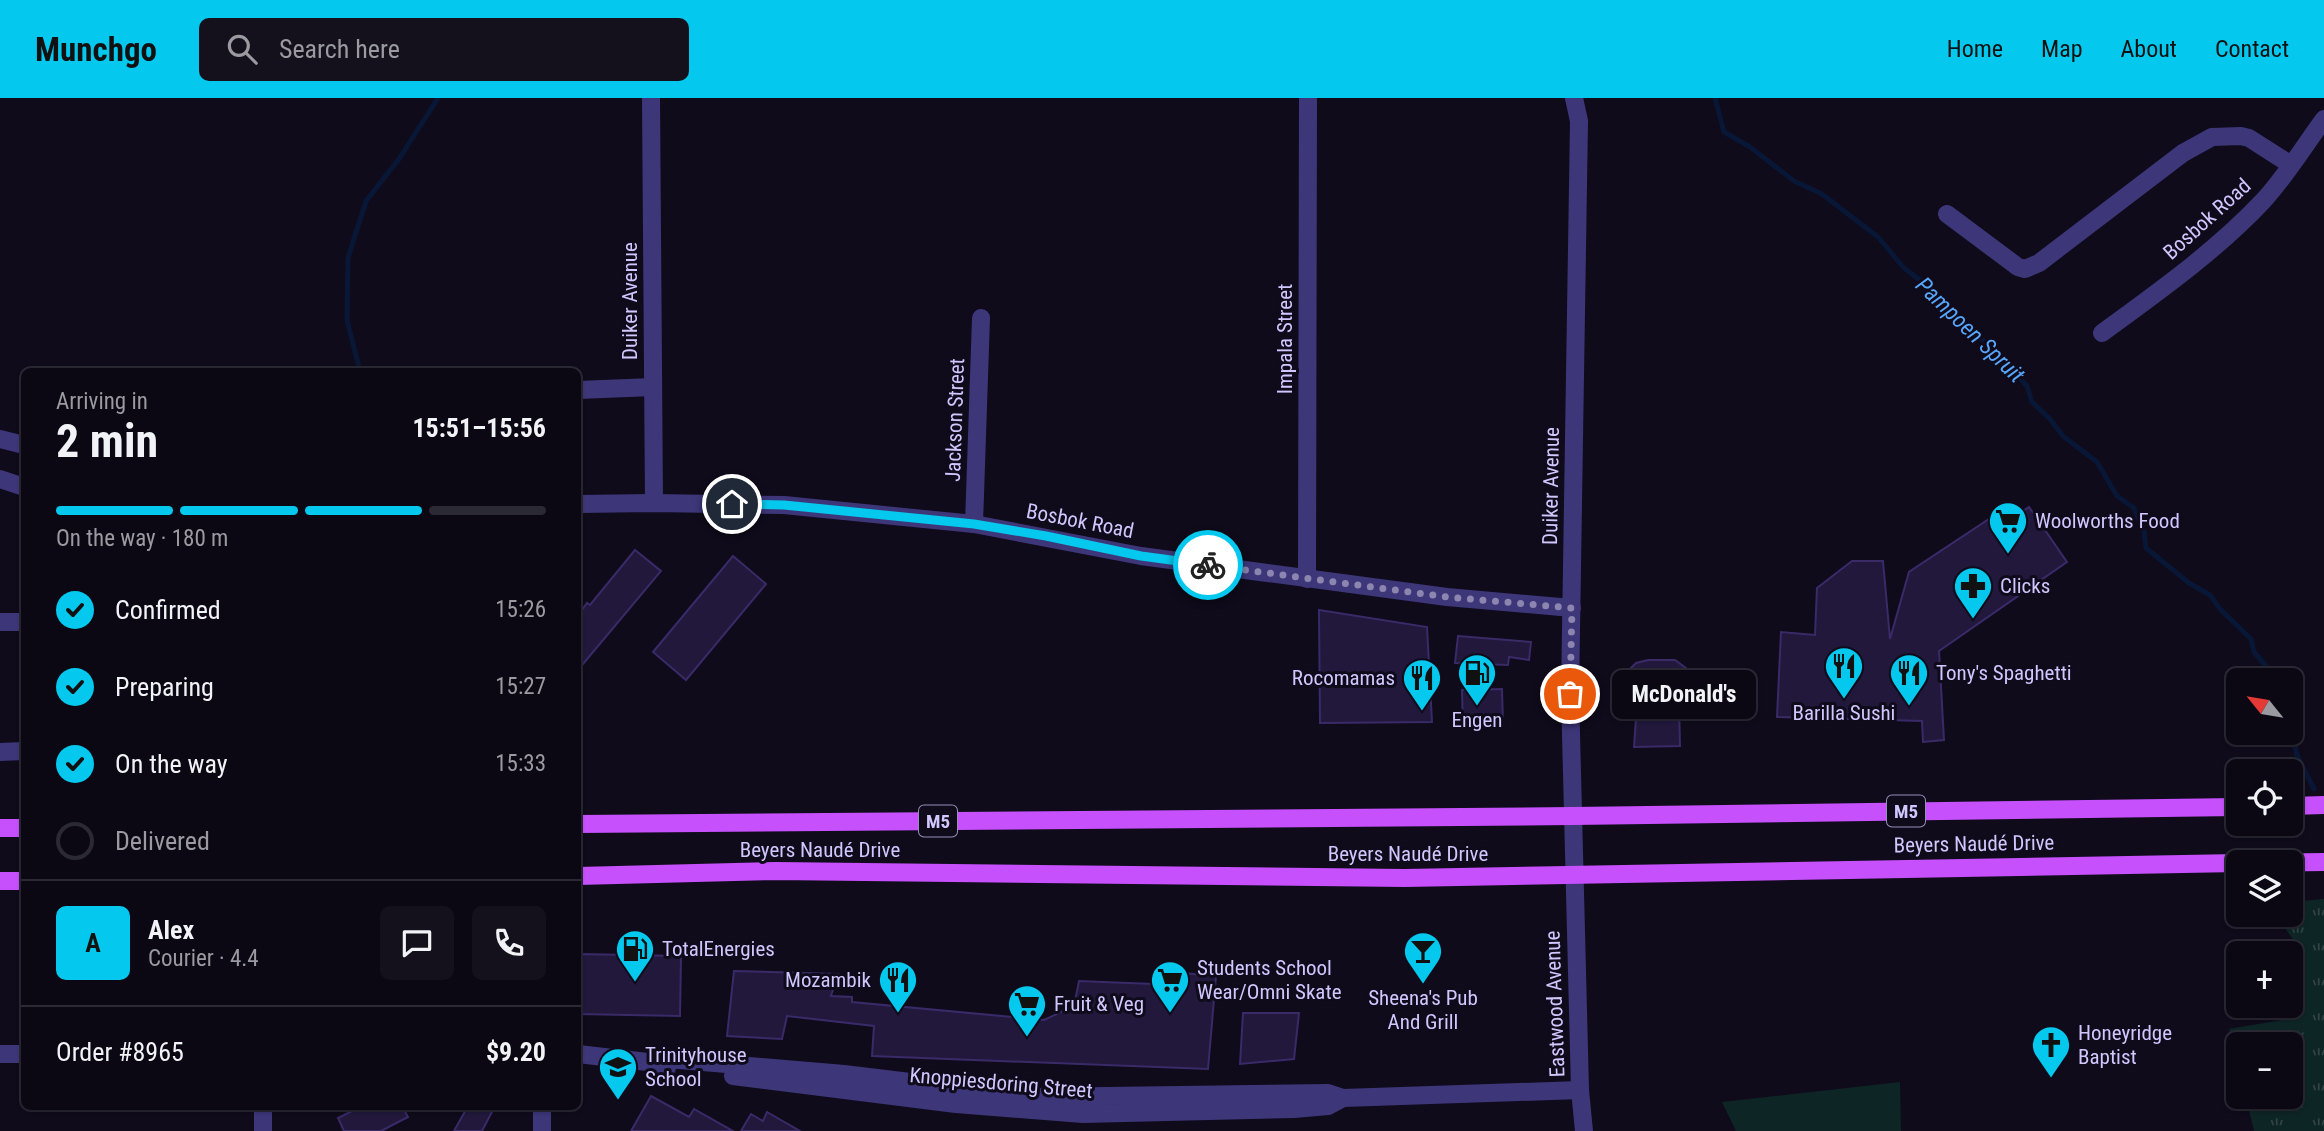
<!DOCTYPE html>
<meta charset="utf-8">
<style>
:root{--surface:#0b0814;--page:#14111d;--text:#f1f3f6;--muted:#9a9aa0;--line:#2b2934;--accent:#04c8ed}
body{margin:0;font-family:"Roboto Condensed",sans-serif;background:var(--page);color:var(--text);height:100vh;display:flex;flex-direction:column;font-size:26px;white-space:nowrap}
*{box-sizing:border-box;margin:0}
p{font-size:23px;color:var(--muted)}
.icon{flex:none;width:38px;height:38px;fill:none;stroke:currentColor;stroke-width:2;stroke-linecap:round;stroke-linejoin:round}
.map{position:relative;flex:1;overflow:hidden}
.details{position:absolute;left:21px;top:270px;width:560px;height:742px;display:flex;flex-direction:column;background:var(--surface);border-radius:10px;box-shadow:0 2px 5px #0004,0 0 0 2px var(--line)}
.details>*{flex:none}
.needle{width:46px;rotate:300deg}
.buttons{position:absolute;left:2226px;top:570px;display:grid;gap:14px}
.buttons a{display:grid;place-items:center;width:77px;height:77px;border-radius:10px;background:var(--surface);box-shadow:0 2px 5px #0004,0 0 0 2px var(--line);font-size:35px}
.pin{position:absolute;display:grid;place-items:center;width:60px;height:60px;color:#fff;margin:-30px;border:4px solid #fff;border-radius:50%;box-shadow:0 2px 7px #0007}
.courier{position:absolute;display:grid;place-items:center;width:70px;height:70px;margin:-35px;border:5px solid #04c8ed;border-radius:50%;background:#fff;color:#222;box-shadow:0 2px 9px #0007}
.bubble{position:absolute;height:49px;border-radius:10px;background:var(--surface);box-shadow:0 2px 5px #0004,0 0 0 2px var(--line);font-size:23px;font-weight:700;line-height:49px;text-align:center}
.head em{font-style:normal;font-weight:700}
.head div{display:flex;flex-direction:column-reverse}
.head{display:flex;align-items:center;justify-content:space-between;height:119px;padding:0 35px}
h1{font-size:46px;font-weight:700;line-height:52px}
.bar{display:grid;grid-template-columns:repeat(4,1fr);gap:10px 7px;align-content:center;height:84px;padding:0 35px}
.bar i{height:9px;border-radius:5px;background:var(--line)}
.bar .current{background:var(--accent)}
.bar p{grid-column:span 4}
.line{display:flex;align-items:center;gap:18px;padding:0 35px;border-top:2px solid var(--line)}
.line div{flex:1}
.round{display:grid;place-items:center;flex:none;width:74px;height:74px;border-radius:10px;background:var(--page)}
ol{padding:0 35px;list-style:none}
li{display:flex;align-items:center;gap:21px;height:77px}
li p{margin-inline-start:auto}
li .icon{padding:7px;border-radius:50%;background:var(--accent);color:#111;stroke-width:4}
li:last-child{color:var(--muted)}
li i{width:38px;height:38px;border:4px solid var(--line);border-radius:50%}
header{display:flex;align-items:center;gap:42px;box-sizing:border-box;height:98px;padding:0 35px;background:var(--accent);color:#111}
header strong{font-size:33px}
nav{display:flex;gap:38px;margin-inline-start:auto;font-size:24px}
.search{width:490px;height:63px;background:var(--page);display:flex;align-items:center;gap:18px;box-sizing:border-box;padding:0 24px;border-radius:10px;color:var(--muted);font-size:26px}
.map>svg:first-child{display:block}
.grass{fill:url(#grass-tufts)}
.park{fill:#0e2525}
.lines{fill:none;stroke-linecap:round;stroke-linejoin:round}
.stream{stroke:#091737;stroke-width:5}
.building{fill:#21183c;stroke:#3a2a68;stroke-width:2}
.minor{stroke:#3d377a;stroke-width:18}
.major{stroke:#c550fc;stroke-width:18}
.done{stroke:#8c85af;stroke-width:7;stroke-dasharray:0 12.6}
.route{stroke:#04c8ed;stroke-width:9}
.labels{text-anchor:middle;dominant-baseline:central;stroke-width:6;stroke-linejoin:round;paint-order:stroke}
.shield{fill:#0f0b1b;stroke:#968fba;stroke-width:2}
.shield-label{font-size:19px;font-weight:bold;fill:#d0c7fe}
.street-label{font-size:21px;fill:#d0c7fe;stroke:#0f0b1b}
.poi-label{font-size:21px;fill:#d0c7fe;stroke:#0f0b1b;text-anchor:start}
.water-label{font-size:23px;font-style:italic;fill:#57a6fc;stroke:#0f0b1b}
</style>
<header>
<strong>Munchgo</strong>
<div class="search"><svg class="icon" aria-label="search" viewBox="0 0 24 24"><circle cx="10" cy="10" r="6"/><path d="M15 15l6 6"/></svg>Search here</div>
<nav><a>Home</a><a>Map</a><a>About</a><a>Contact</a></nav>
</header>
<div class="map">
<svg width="2324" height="1033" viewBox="0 0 2324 1033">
<defs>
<pattern id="grass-tufts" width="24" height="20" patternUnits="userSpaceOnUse" patternTransform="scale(1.75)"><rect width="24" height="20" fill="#0e2525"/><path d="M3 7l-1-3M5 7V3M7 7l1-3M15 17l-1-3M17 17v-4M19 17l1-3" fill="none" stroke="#304346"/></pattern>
</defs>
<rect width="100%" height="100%" fill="#0f0b1b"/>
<path class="grass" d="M 2324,801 L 2324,1033 L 2254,1033 L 2246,999 L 2291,999 L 2291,947 L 2238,947 L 2238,969 L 2229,931 L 2299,919 L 2293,841 L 2275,817 L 2291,817 L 2291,804 Z"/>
<path class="park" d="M 1900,984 L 1901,1033 L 1736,1033 L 1722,1004 Z"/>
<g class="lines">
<g class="stream">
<path d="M 1715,0 L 1724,34 L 1750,49 L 1794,83 L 1822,96 L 1878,139 L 1904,170 L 1938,196 L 1961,230 L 1986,244 L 2027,288 L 2032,304 L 2050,321 L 2063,338 L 2097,364 L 2117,398 L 2134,410 L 2144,434 L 2146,450 L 2189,485 L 2210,497 L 2220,511 L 2251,541 L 2254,554 L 2279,583"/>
<path d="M 360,273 L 347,222 L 348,160 L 366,103 L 399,61 L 438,0"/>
<path d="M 2291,628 L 2297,657 L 2314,691"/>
</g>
</g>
<g class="building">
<path d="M 2010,407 L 2017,417 L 2029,409 L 2067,464 L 1939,553 L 1944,642 L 1923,644 L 1922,623 L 1777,619 L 1781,534 L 1815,537 L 1817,490 L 1852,463 L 1883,463 L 1890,541 L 1909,474 Z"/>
<path d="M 635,452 L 661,473 L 578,572 L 578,518 L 587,505 L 590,507 Z"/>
<path d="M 733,458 L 766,486 L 686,582 L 653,554 Z"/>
<path d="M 1319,512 L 1427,529 L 1432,624 L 1320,625 Z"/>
<path d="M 1458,538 L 1531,544 L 1529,562 L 1509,559 L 1508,567 L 1455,565 Z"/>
<path d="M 1648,562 L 1675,562 L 1686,570 L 1690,582 L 1689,604 L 1679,606 L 1680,648 L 1634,649 L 1638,592 L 1626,590 L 1627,574 L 1636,565 Z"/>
<path d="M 1502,591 L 1503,628 L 1463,629 L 1462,592 Z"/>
<path d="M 578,856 L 681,858 L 680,918 L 578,916 Z"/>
<path d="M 734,873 L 838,876 L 831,898 L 852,899 L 852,904 L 1044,922 L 1074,908 L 1079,883 L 1179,887 L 1183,875 L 1216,878 L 1208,971 L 872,958 L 874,928 L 787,918 L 782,941 L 727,938 Z"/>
<path d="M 1243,915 L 1299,915 L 1294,961 L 1240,966 Z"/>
<path d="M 651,998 L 689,1019 L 694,1011 L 733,1033 L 631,1033 Z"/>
<path d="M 362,1008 L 402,1008 L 408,1019 L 381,1033 L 344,1033 L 338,1020 Z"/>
<path d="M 468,1008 L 495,1008 L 482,1033 L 454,1033 Z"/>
<path d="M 767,1014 L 800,1033 L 741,1033 L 751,1016 L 763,1023 Z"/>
</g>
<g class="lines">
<g class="minor">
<path d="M 651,0 L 654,405"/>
<path d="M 1574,0 L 1579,23 L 1570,596 L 1580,992 L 1584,1033"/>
<path d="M 1947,116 L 2018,169 L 2025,171 L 2039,165 L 2183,55 L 2212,39 L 2241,38 L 2249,40 L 2291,67"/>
<path d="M 2102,235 C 2158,194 2216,153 2263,103 C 2286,78 2304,48 2324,21"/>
<path d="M 578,292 L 653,289"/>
<path d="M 0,341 L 24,347"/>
<path d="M 0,381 L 24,389"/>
<path d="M 578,406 L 654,405 L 784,407 L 974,426 L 1141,458 L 1447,499 L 1572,510"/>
<path d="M 974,426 L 981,220"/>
<path d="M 1307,481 L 1308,0"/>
<path d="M 0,524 L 24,524"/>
<path d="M 0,654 L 24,653"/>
<path d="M 0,956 L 24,956"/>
<path d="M 578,956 L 656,965 L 667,970"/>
<path d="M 656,965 L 668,961 L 844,976 L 1033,999 L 1328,995 L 1343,1000 L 1580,992"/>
<path d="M 733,978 L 956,1006 L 1083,1016 L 1294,1011 L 1328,1008 L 1343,1000"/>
<path d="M 542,1008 L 542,1033"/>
<path d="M 263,1033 L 263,1008"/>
</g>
<g class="major">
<path d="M 2291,708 L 2324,707"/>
<path d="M 578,726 L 1573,718 L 2238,709"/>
<path d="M 0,730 L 24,730"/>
<path d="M 2262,765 L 2324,764"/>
<path d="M 578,778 L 776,773 L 1405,780 L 2238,765"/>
<path d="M 0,783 L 24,783"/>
</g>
</g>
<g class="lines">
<path class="done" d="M 1208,467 L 1447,499 L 1572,510 L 1570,596"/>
<path class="route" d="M 732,406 L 784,407 L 974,426 L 1046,438 L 1141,458 L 1208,467"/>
</g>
<defs>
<g id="supermarket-pin" transform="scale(2.0125)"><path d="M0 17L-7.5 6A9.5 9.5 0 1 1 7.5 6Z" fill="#04c8ed" stroke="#0f0b1b"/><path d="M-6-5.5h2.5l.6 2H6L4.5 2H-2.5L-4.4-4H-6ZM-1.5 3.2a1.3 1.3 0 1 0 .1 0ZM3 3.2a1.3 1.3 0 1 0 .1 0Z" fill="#111"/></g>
<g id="pharmacy-pin" transform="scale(2.0125)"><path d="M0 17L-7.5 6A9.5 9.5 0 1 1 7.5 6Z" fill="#04c8ed" stroke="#0f0b1b"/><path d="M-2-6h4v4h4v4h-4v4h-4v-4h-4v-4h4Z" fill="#111"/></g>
<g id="restaurant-pin" transform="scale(2.0125)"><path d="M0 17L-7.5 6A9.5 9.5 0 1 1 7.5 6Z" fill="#04c8ed" stroke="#0f0b1b"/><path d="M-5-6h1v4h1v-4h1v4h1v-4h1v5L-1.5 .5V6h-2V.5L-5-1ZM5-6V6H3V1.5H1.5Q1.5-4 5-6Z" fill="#111"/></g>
<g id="fuel-pin" transform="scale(2.0125)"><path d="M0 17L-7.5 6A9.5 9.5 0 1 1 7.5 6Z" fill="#04c8ed" stroke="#0f0b1b"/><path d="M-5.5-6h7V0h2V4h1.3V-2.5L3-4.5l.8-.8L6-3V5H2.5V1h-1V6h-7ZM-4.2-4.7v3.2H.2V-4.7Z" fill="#111"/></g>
<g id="bar-pin" transform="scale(2.0125)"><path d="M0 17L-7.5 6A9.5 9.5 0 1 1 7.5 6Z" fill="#04c8ed" stroke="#0f0b1b"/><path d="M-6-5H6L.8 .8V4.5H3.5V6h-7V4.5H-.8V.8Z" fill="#111"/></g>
<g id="church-pin" transform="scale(2.0125)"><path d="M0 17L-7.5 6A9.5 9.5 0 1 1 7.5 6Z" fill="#04c8ed" stroke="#0f0b1b"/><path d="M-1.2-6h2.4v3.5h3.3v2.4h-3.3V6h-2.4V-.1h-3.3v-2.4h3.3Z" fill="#111"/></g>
<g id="school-pin" transform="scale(2.0125)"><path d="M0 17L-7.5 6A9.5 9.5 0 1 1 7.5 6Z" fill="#04c8ed" stroke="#0f0b1b"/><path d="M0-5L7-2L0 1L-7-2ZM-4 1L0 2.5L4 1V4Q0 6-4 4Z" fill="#111"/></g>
</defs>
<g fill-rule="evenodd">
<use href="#supermarket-pin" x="2008" y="423"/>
<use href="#pharmacy-pin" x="1973" y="488"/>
<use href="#restaurant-pin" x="1844" y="568"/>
<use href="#fuel-pin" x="1477" y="575"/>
<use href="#restaurant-pin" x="1909" y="575"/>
<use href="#restaurant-pin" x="1422" y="580"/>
<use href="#fuel-pin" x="635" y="851"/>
<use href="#bar-pin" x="1423" y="853"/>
<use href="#restaurant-pin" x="898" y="882"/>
<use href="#supermarket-pin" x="1170" y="882"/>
<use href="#supermarket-pin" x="1027" y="906"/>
<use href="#church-pin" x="2051" y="947"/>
<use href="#school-pin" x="618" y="969"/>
</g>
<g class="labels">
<g class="shield">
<rect x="1887" y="697.5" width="38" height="31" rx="5"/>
<rect x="919" y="707.5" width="38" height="31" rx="5"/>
</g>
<g class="shield-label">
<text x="1906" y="713">M5</text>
<text x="938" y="723">M5</text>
</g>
<g class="street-label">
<text transform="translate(2207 121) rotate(-42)">Bosbok Road</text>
<text transform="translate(630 203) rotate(-90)">Duiker Avenue</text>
<text transform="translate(1285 241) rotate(-90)">Impala Street</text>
<text transform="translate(955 322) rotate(-88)">Jackson Street</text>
<text transform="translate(1551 388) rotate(-89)">Duiker Avenue</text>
<text transform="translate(1080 423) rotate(11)">Bosbok Road</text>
<text transform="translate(1974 746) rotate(-1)">Beyers Naudé Drive</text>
<text x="820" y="752">Beyers Naudé Drive</text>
<text x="1408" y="756">Beyers Naudé Drive</text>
<text transform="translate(1555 906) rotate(-92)">Eastwood Avenue</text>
<text transform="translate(1001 985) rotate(5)">Knoppiesdoring Street</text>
</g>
<g class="poi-label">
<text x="2035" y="423">Woolworths Food</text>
<text x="2000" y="488">Clicks</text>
<text x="1936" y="575">Tony's Spaghetti</text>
<text x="1395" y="580" text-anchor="end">Rocomamas</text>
<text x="1844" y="615" text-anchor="middle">Barilla Sushi</text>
<text x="1477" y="622" text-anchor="middle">Engen</text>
<text x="662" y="851">TotalEnergies</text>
<text x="1197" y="870">Students School<tspan x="1197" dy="24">Wear/Omni Skate</tspan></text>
<text x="871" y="882" text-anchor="end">Mozambik</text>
<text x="1423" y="900" text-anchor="middle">Sheena's Pub<tspan x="1423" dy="24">And Grill</tspan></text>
<text x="1054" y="906">Fruit &amp; Veg</text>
<text x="2078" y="935">Honeyridge<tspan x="2078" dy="24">Baptist</tspan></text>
<text x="645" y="957">Trinityhouse<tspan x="645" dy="24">School</tspan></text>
</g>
<g class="water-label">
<text transform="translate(1970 232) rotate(44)">Pampoen Spruit</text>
</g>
</g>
</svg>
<div class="buttons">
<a><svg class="needle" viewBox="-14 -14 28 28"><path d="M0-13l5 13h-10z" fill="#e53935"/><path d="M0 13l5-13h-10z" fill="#9a9aa0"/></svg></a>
<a><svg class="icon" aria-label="locate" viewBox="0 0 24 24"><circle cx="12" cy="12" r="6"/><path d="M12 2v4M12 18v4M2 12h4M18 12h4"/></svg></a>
<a><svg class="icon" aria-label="layers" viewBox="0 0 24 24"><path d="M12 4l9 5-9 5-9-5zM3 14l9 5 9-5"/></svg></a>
<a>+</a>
<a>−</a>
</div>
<div class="pin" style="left:1570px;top:596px;background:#ea580c"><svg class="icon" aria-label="bag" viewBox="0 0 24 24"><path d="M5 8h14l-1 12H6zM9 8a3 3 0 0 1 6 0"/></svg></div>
<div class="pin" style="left:732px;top:406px;background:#1f2937"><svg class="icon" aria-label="home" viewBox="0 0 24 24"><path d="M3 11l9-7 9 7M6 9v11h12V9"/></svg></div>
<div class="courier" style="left:1208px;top:467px"><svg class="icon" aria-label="bike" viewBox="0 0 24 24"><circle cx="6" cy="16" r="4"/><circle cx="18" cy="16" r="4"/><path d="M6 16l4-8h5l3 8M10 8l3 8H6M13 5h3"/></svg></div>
<div class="bubble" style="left:1612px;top:572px;width:144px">McDonald's</div>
<section class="details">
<div class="head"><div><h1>2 min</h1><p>Arriving in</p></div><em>15:51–15:56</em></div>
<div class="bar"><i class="current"></i><i class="current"></i><i class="current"></i><i></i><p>On the way · 180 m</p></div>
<ol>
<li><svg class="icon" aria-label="check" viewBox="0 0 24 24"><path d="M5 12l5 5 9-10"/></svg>Confirmed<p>15:26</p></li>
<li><svg class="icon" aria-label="check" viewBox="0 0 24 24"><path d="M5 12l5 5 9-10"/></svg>Preparing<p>15:27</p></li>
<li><svg class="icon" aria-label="check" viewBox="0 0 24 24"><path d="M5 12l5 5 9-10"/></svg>On the way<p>15:33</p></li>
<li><i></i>Delivered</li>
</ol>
<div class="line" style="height:126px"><b class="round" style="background:var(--accent);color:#111">A</b><div><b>Alex</b><p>Courier · 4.4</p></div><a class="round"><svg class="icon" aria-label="chat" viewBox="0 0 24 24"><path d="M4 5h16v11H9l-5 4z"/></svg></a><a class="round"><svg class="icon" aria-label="phone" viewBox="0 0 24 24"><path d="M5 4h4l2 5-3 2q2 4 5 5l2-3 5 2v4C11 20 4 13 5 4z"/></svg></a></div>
<div class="line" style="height:91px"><div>Order #8965</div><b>$9.20</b></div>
</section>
</div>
